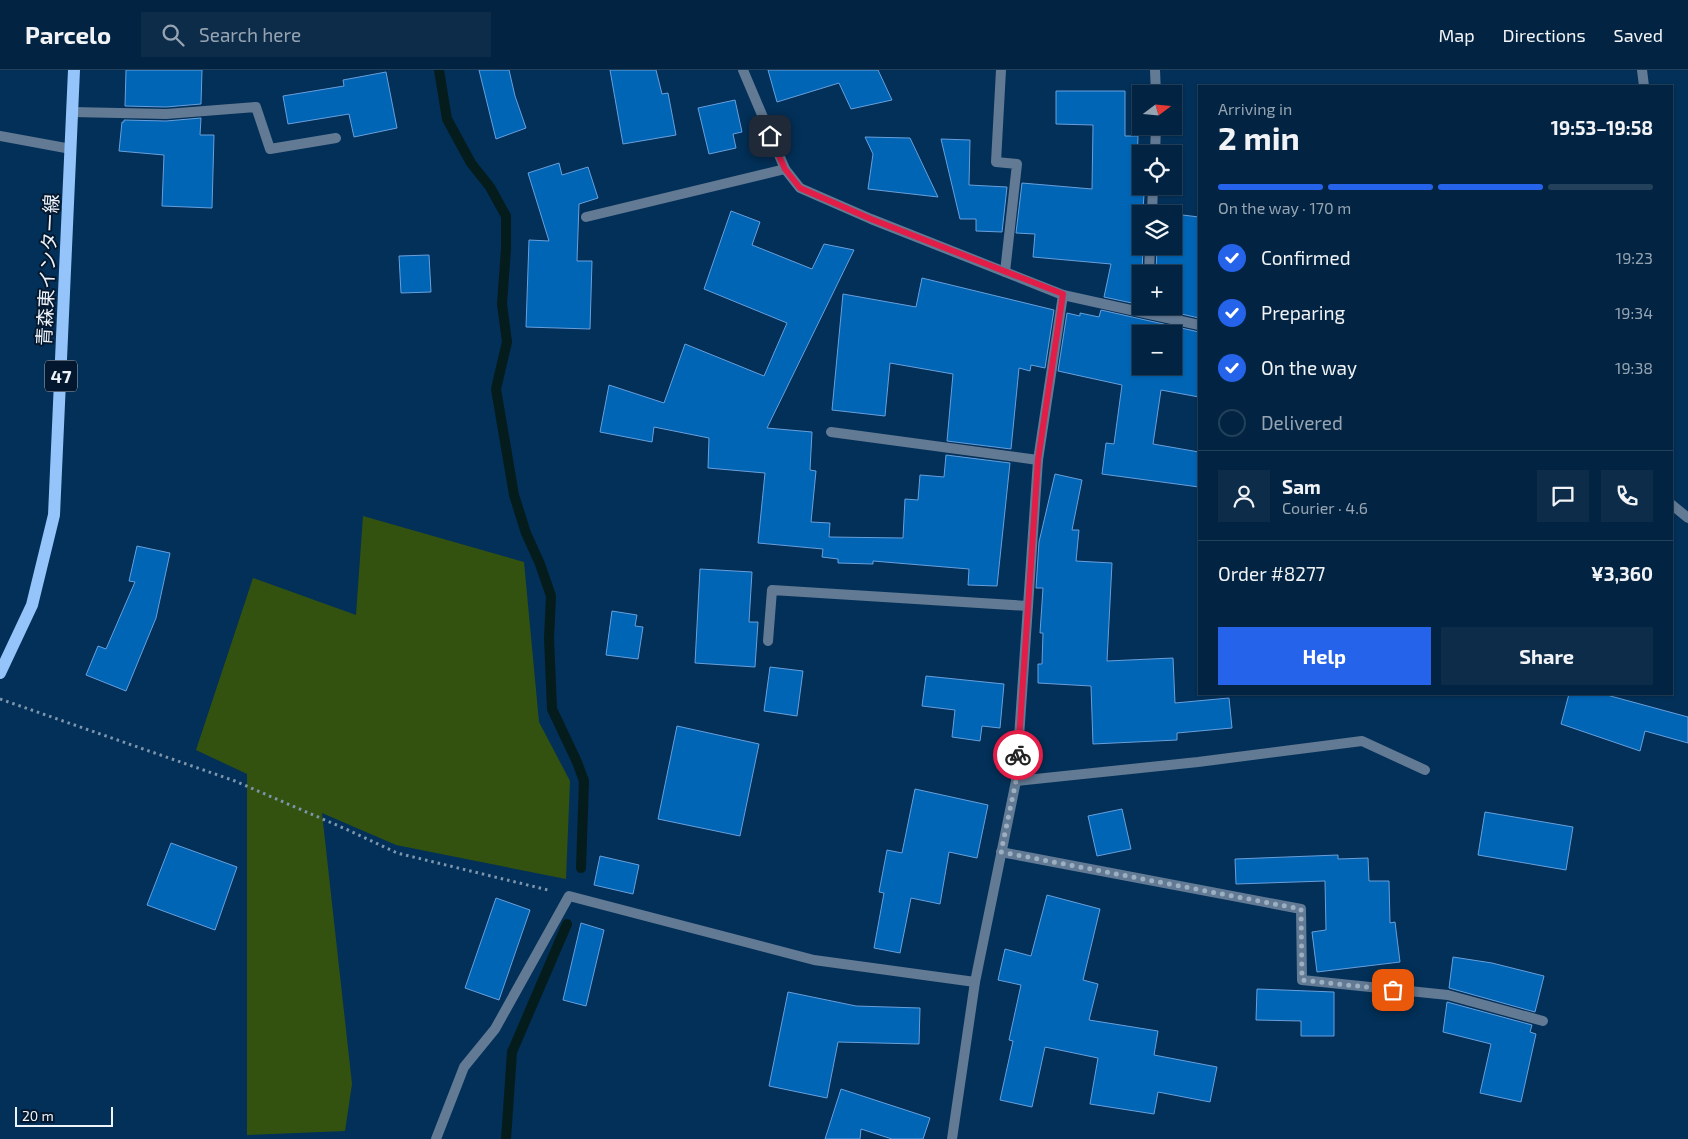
<!DOCTYPE html>
<meta charset="utf-8">
<style>
:root{--surface:#022442;--page:#0c2c49;--text:#f1f3f6;--muted:#96a4b2;--line:#23415b;--accent:#2563eb}
body{margin:0;font-family:"Exo 2","Noto Sans JP",sans-serif;background:var(--page);color:var(--text);height:100vh;display:flex;flex-direction:column;font-size:19px;white-space:nowrap}
*{box-sizing:border-box;margin:0}
p{font-size:16px;color:var(--muted)}
.icon{flex:none;width:28px;height:28px;fill:none;stroke:currentColor;stroke-width:2;stroke-linecap:round;stroke-linejoin:round}
.map{position:relative;flex:1;overflow:hidden}
.drawer{position:absolute;left:1198px;top:15px;width:475px;height:610px;display:flex;flex-direction:column;background:var(--surface);border-radius:0px;box-shadow:0 1px 4px #0004,0 0 0 1px var(--line)}
.drawer>*{flex:none}
.needle{width:32px;rotate:74deg}
.controls{position:absolute;left:1132px;top:15px;display:grid;gap:10px}
.controls a{display:grid;place-items:center;width:50px;height:50px;border-radius:0px;background:var(--surface);box-shadow:0 1px 4px #0004,0 0 0 1px var(--line);font-size:25px}
.scale{position:absolute;left:15px;bottom:12px;width:98px;box-sizing:border-box;padding-left:5px;border:2px solid #eef3fa;border-top:0;font-size:14px;line-height:18px;white-space:nowrap;color:#eef3fa;-webkit-text-stroke:4px #03182f;paint-order:stroke}
.pin{position:absolute;display:grid;place-items:center;width:42px;height:42px;color:#fff;margin:-21px;border-radius:10px;box-shadow:0 2px 8px #0006}
.courier{position:absolute;display:grid;place-items:center;width:50px;height:50px;margin:-25px;border:4px solid #e11d48;border-radius:50%;background:#fff;color:#222;box-shadow:0 1px 6px #0007}
.overview em{font-style:normal;font-weight:700}
.overview div{display:flex;flex-direction:column-reverse}
.overview{display:flex;align-items:center;justify-content:space-between;height:85px;padding:0 20px}
h1{font-size:32px;font-weight:700;line-height:38px}
.bar{display:grid;grid-template-columns:repeat(4,1fr);gap:8px 5px;align-content:center;height:60px;padding:0 20px}
.bar i{height:6px;border-radius:4px;background:var(--line)}
.bar .on{background:var(--accent)}
.bar p{grid-column:span 4}
.line{display:flex;align-items:center;gap:12px;padding:0 20px;border-top:1px solid var(--line)}
.line div{flex:1}
.round{display:grid;place-items:center;flex:none;width:52px;height:52px;border-radius:0px;background:var(--page)}
ol{padding:0 20px;list-style:none}
li{display:flex;align-items:center;gap:15px;height:55px}
li p{margin-inline-start:auto}
li .icon{padding:5px;border-radius:50%;background:var(--accent);color:#fff;stroke-width:4}
li:last-child{color:var(--muted)}
li i{width:28px;height:28px;border:2px solid var(--line);border-radius:50%}
.button{display:flex;gap:10px;margin-top:auto;padding:10px 20px}
.button a{flex:1;height:58px;border-radius:0px;background:var(--accent);color:#fff;font-size:20px;font-weight:700;line-height:58px;text-align:center}
.button a+a{background:var(--page);color:var(--text)}
header{display:flex;align-items:center;gap:30px;box-sizing:border-box;height:70px;padding:0 25px;background:var(--surface);border-bottom:1px solid var(--line)}
header strong{font-size:24px}
nav{display:flex;gap:28px;margin-inline-start:auto;font-size:18px}
.search{width:350px;height:45px;background:var(--page);display:flex;align-items:center;gap:12px;box-sizing:border-box;padding:0 18px;border-radius:0px;color:var(--muted);font-size:19px}
.map>svg:first-child{display:block}
.green{fill:#335210}
.lines{fill:none;stroke-linecap:round;stroke-linejoin:round}
.stream{stroke:#051c1c;stroke-width:10}
.building{fill:#0165b5;stroke:#689fdc;fill-rule:evenodd}
.path{stroke:#7e96ad;stroke-width:3;stroke-dasharray:2.5 4;stroke-linecap:butt}
.service{stroke:#637a94;stroke-width:10}
.minor{stroke:#637a94;stroke-width:10}
.primary{stroke:#94c4fa;stroke-width:12}
.done{stroke:#9cafc1;stroke-width:5;stroke-dasharray:0 9}
.route{stroke:#e11d48;stroke-width:6}
.labels{text-anchor:middle;dominant-baseline:central;stroke-width:4;stroke-linejoin:round;paint-order:stroke}
.shield{fill:#03182f;stroke:#a8b1bd;stroke-width:1}
.shield-label{font-size:18px;font-weight:bold;fill:#eef3fa}
.street-label{font-size:19px;fill:#eef3fa;stroke:#03182f}
</style>
<header>
<strong>Parcelo</strong>
<div class="search"><svg class="icon" aria-label="search" viewBox="0 0 24 24"><circle cx="10" cy="10" r="6"/><path d="M15 15l6 6"/></svg>Search here</div>
<nav><a>Map</a><a>Directions</a><a>Saved</a></nav>
</header>
<div class="map">
<svg width="1688" height="1069" viewBox="0 0 1688 1069">
<rect width="100%" height="100%" fill="#033058"/>
<path class="green" d="M 363,446 L 524,492 L 539,652 L 570,711 L 566,809 L 396,775 L 322,743 L 352,1014 L 345,1061 L 247,1065 L 247,704 L 196,680 L 253,508 L 356,545 Z"/>
<g class="lines">
<g class="stream">
<path d="M 439,0 L 447,49 L 471,93 L 490,117 L 506,146 L 506,179 L 502,234 L 507,272 L 496,319 L 514,425 L 526,463 L 540,494 L 551,526 L 549,568 L 552,639 L 577,692 L 584,711 L 581,798"/>
<path d="M 506,1069 L 512,982 L 567,854"/>
</g>
</g>
<g class="building">
<path d="M 126,0 L 202,0 L 201,34 L 166,37 L 125,36 Z"/>
<path d="M 479,0 L 509,0 L 515,26 L 526,58 L 496,69 Z"/>
<path d="M 610,0 L 656,0 L 662,24 L 668,23 L 676,65 L 623,74 Z"/>
<path d="M 768,0 L 878,0 L 892,30 L 851,39 L 839,13 L 777,32 Z"/>
<path d="M 386,2 L 397,58 L 354,67 L 349,44 L 288,54 L 283,26 L 344,16 L 343,10 Z"/>
<path d="M 1056,21 L 1125,21 L 1125,66 L 1138,66 L 1136,123 L 1144,124 L 1143,140 L 1145,140 L 1145,144 L 1141,144 L 1141,176 L 1143,176 L 1141,235 L 1104,227 L 1111,194 L 1033,187 L 1035,164 L 1016,163 L 1022,113 L 1092,119 L 1093,55 L 1056,54 Z"/>
<path d="M 735,30 L 742,62 L 733,64 L 736,78 L 709,84 L 698,38 Z"/>
<path d="M 201,48 L 200,65 L 214,65 L 212,138 L 162,136 L 164,85 L 119,81 L 122,52 L 124,52 L 124,50 L 166,51 Z"/>
<path d="M 865,67 L 910,68 L 938,127 L 868,119 L 873,84 Z"/>
<path d="M 941,69 L 970,70 L 969,115 L 1007,117 L 1002,162 L 976,161 L 976,149 L 960,149 Z"/>
<path d="M 559,93 L 562,105 L 588,97 L 598,128 L 579,134 L 577,191 L 592,191 L 590,259 L 526,257 L 529,170 L 549,171 L 528,103 Z"/>
<path d="M 731,141 L 760,152 L 752,175 L 812,199 L 824,174 L 854,180 L 767,358 L 812,362 L 810,400 L 816,401 L 811,452 L 830,453 L 829,467 L 903,468 L 905,429 L 918,430 L 920,405 L 944,407 L 946,385 L 1010,393 L 997,516 L 968,515 L 969,499 L 873,491 L 873,494 L 838,493 L 838,489 L 822,487 L 823,479 L 758,473 L 765,403 L 708,398 L 709,368 L 654,357 L 652,372 L 600,362 L 609,315 L 664,333 L 685,274 L 764,306 L 787,253 L 704,219 Z"/>
<path d="M 1174,144 L 1199,147 L 1199,248 L 1146,236 L 1174,236 L 1174,204 L 1156,204 L 1157,176 L 1174,176 Z"/>
<path d="M 429,185 L 431,222 L 401,223 L 399,186 Z"/>
<path d="M 922,208 L 1054,240 L 1045,298 L 1031,295 L 1030,301 L 1019,298 L 1011,379 L 947,371 L 953,304 L 890,293 L 885,346 L 832,340 L 843,224 L 916,237 Z"/>
<path d="M 1101,240 L 1199,262 L 1199,327 L 1161,320 L 1153,374 L 1199,382 L 1199,417 L 1102,404 L 1106,373 L 1114,374 L 1122,315 L 1058,301 L 1067,243 L 1080,246 L 1080,243 L 1099,247 ZM 1141,264 L 1174,264 L 1174,296 L 1141,296 Z"/>
<path d="M 1055,404 L 1082,410 L 1072,460 L 1079,460 L 1076,491 L 1112,493 L 1107,591 L 1173,588 L 1175,633 L 1229,628 L 1232,658 L 1177,663 L 1177,670 L 1093,674 L 1091,616 L 1038,613 L 1038,594 L 1042,594 L 1043,563 L 1040,563 L 1043,518 L 1036,518 L 1039,472 Z"/>
<path d="M 137,476 L 170,483 L 156,548 L 126,621 L 86,605 L 98,576 L 106,579 L 135,512 L 129,511 Z"/>
<path d="M 700,499 L 752,502 L 749,552 L 758,552 L 755,597 L 695,593 Z"/>
<path d="M 612,541 L 637,545 L 635,556 L 643,557 L 638,589 L 606,585 Z"/>
<path d="M 770,597 L 803,601 L 797,646 L 764,641 Z"/>
<path d="M 926,606 L 1004,614 L 1000,658 L 982,656 L 980,671 L 952,667 L 955,640 L 922,636 Z"/>
<path d="M 1569,624 L 1603,624 L 1688,647 L 1688,673 L 1645,661 L 1640,681 L 1561,654 Z"/>
<path d="M 677,656 L 759,674 L 740,766 L 658,749 Z"/>
<path d="M 915,719 L 988,735 L 977,788 L 949,782 L 940,834 L 911,828 L 900,883 L 874,878 L 884,823 L 879,822 L 887,780 L 902,783 Z"/>
<path d="M 1122,739 L 1131,779 L 1097,786 L 1088,746 Z"/>
<path d="M 1485,742 L 1573,757 L 1566,800 L 1478,785 Z"/>
<path d="M 171,773 L 237,797 L 215,860 L 147,835 Z"/>
<path d="M 1338,785 L 1338,789 L 1368,788 L 1369,811 L 1389,811 L 1390,853 L 1395,852 L 1400,892 L 1317,902 L 1312,862 L 1326,860 L 1325,811 L 1236,814 L 1235,789 Z"/>
<path d="M 600,786 L 639,795 L 633,824 L 594,815 Z"/>
<path d="M 1047,825 L 1100,839 L 1083,910 L 1098,914 L 1089,950 L 1158,961 L 1154,985 L 1217,997 L 1210,1032 L 1158,1022 L 1154,1044 L 1090,1034 L 1098,988 L 1045,977 L 1032,1037 L 1000,1030 L 1013,971 L 1009,970 L 1021,915 L 998,910 L 1005,879 L 1031,886 Z"/>
<path d="M 496,828 L 530,840 L 499,930 L 465,918 Z"/>
<path d="M 581,853 L 604,860 L 586,936 L 563,930 Z"/>
<path d="M 1453,887 L 1492,893 L 1544,906 L 1535,942 L 1449,918 Z"/>
<path d="M 1257,919 L 1334,922 L 1334,966 L 1301,966 L 1301,951 L 1256,950 Z"/>
<path d="M 788,922 L 856,936 L 920,938 L 919,974 L 838,972 L 827,1028 L 769,1016 Z"/>
<path d="M 1447,932 L 1532,955 L 1530,962 L 1536,964 L 1521,1032 L 1480,1023 L 1491,974 L 1443,962 Z"/>
<path d="M 841,1019 L 930,1048 L 923,1069 L 892,1069 L 861,1059 L 860,1069 L 825,1069 Z"/>
</g>
<g class="lines">
<path class="path" d="M 0,629 L 235,711 L 348,760 L 397,783 L 548,820"/>
<g class="service">
<path d="M 1001,0 L 996,92 L 1017,94 L 1005,202"/>
<path d="M 72,42 L 166,44 L 256,37 L 270,79 L 336,68"/>
<path d="M 586,147 L 785,99"/>
<path d="M 831,362 L 1038,390"/>
<path d="M 768,571 L 772,520 L 1028,536"/>
<path d="M 1001,782 L 1301,839 L 1302,910 L 1448,925 L 1543,951"/>
</g>
<g class="minor">
<path d="M 743,0 L 785,99 L 800,118 L 871,149 L 1063,225 L 1199,255"/>
<path d="M 1155,0 L 1156,24"/>
<path d="M 1642,0 L 1644,16"/>
<path d="M 0,66 L 71,79"/>
<path d="M 1155,84 L 1156,56"/>
<path d="M 1152,144 L 1153,116"/>
<path d="M 1149,204 L 1150,176"/>
<path d="M 1671,434 L 1688,448"/>
<path d="M 1016,711 L 1198,692 L 1362,671 L 1425,700"/>
<path d="M 436,1069 L 464,997 L 495,959 L 569,826 L 814,890 L 975,912"/>
<path d="M 952,1069 L 975,912 L 1016,711 L 1038,390 L 1063,225"/>
</g>
<path class="primary" d="M 0,603 L 32,535 L 54,445 L 74,0"/>
</g>
<g class="lines">
<path class="done" d="M 1018,685 L 1016,711 L 1001,782 L 1301,839 L 1302,910 L 1393,920"/>
<path class="route" d="M 770,66 L 785,99 L 800,118 L 871,149 L 1063,224 L 1038,390 L 1018,685"/>
</g>
<g class="labels">
<rect class="shield" x="45" y="290.5" width="32" height="31" rx="4"/>
<g class="shield-label">
<text x="61" y="306">47</text>
</g>
<g class="street-label">
<text transform="translate(47 200) rotate(-87)">青森東インター線</text>
</g>
</g>
</svg>
<div class="controls">
<a><svg class="needle" viewBox="-14 -14 28 28"><path d="M0-13l5 13h-10z" fill="#e53935"/><path d="M0 13l5-13h-10z" fill="#96a4b2"/></svg></a>
<a><svg class="icon" aria-label="locate" viewBox="0 0 24 24"><circle cx="12" cy="12" r="6"/><path d="M12 2v4M12 18v4M2 12h4M18 12h4"/></svg></a>
<a><svg class="icon" aria-label="layers" viewBox="0 0 24 24"><path d="M12 4l9 5-9 5-9-5zM3 14l9 5 9-5"/></svg></a>
<a>+</a>
<a>−</a>
</div>
<div class="scale">20 m</div>
<div class="pin" style="left:1393px;top:920px;background:#ea580c"><svg class="icon" aria-label="bag" viewBox="0 0 24 24"><path d="M5 8h14l-1 12H6zM9 8a3 3 0 0 1 6 0"/></svg></div>
<div class="pin" style="left:770px;top:66px;background:#1f2937"><svg class="icon" aria-label="home" viewBox="0 0 24 24"><path d="M3 11l9-7 9 7M6 9v11h12V9"/></svg></div>
<div class="courier" style="left:1018px;top:685px"><svg class="icon" aria-label="bike" viewBox="0 0 24 24"><circle cx="6" cy="16" r="4"/><circle cx="18" cy="16" r="4"/><path d="M6 16l4-8h5l3 8M10 8l3 8H6M13 5h3"/></svg></div>
<section class="drawer">
<div class="overview"><div><h1>2 min</h1><p>Arriving in</p></div><em>19:53–19:58</em></div>
<div class="bar"><i class="on"></i><i class="on"></i><i class="on"></i><i></i><p>On the way · 170 m</p></div>
<ol>
<li><svg class="icon" aria-label="check" viewBox="0 0 24 24"><path d="M5 12l5 5 9-10"/></svg>Confirmed<p>19:23</p></li>
<li><svg class="icon" aria-label="check" viewBox="0 0 24 24"><path d="M5 12l5 5 9-10"/></svg>Preparing<p>19:34</p></li>
<li><svg class="icon" aria-label="check" viewBox="0 0 24 24"><path d="M5 12l5 5 9-10"/></svg>On the way<p>19:38</p></li>
<li><i></i>Delivered</li>
</ol>
<div class="line" style="height:90px"><a class="round"><svg class="icon" aria-label="person" viewBox="0 0 24 24"><circle cx="12" cy="8" r="4"/><path d="M4 21q1-7 8-7t8 7"/></svg></a><div><b>Sam</b><p>Courier · 4.6</p></div><a class="round"><svg class="icon" aria-label="chat" viewBox="0 0 24 24"><path d="M4 5h16v11H9l-5 4z"/></svg></a><a class="round"><svg class="icon" aria-label="phone" viewBox="0 0 24 24"><path d="M5 4h4l2 5-3 2q2 4 5 5l2-3 5 2v4C11 20 4 13 5 4z"/></svg></a></div>
<div class="line" style="height:65px"><div>Order #8277</div><b>¥3,360</b></div>
<div class="button"><a>Help</a><a>Share</a></div>
</section>
</div>
